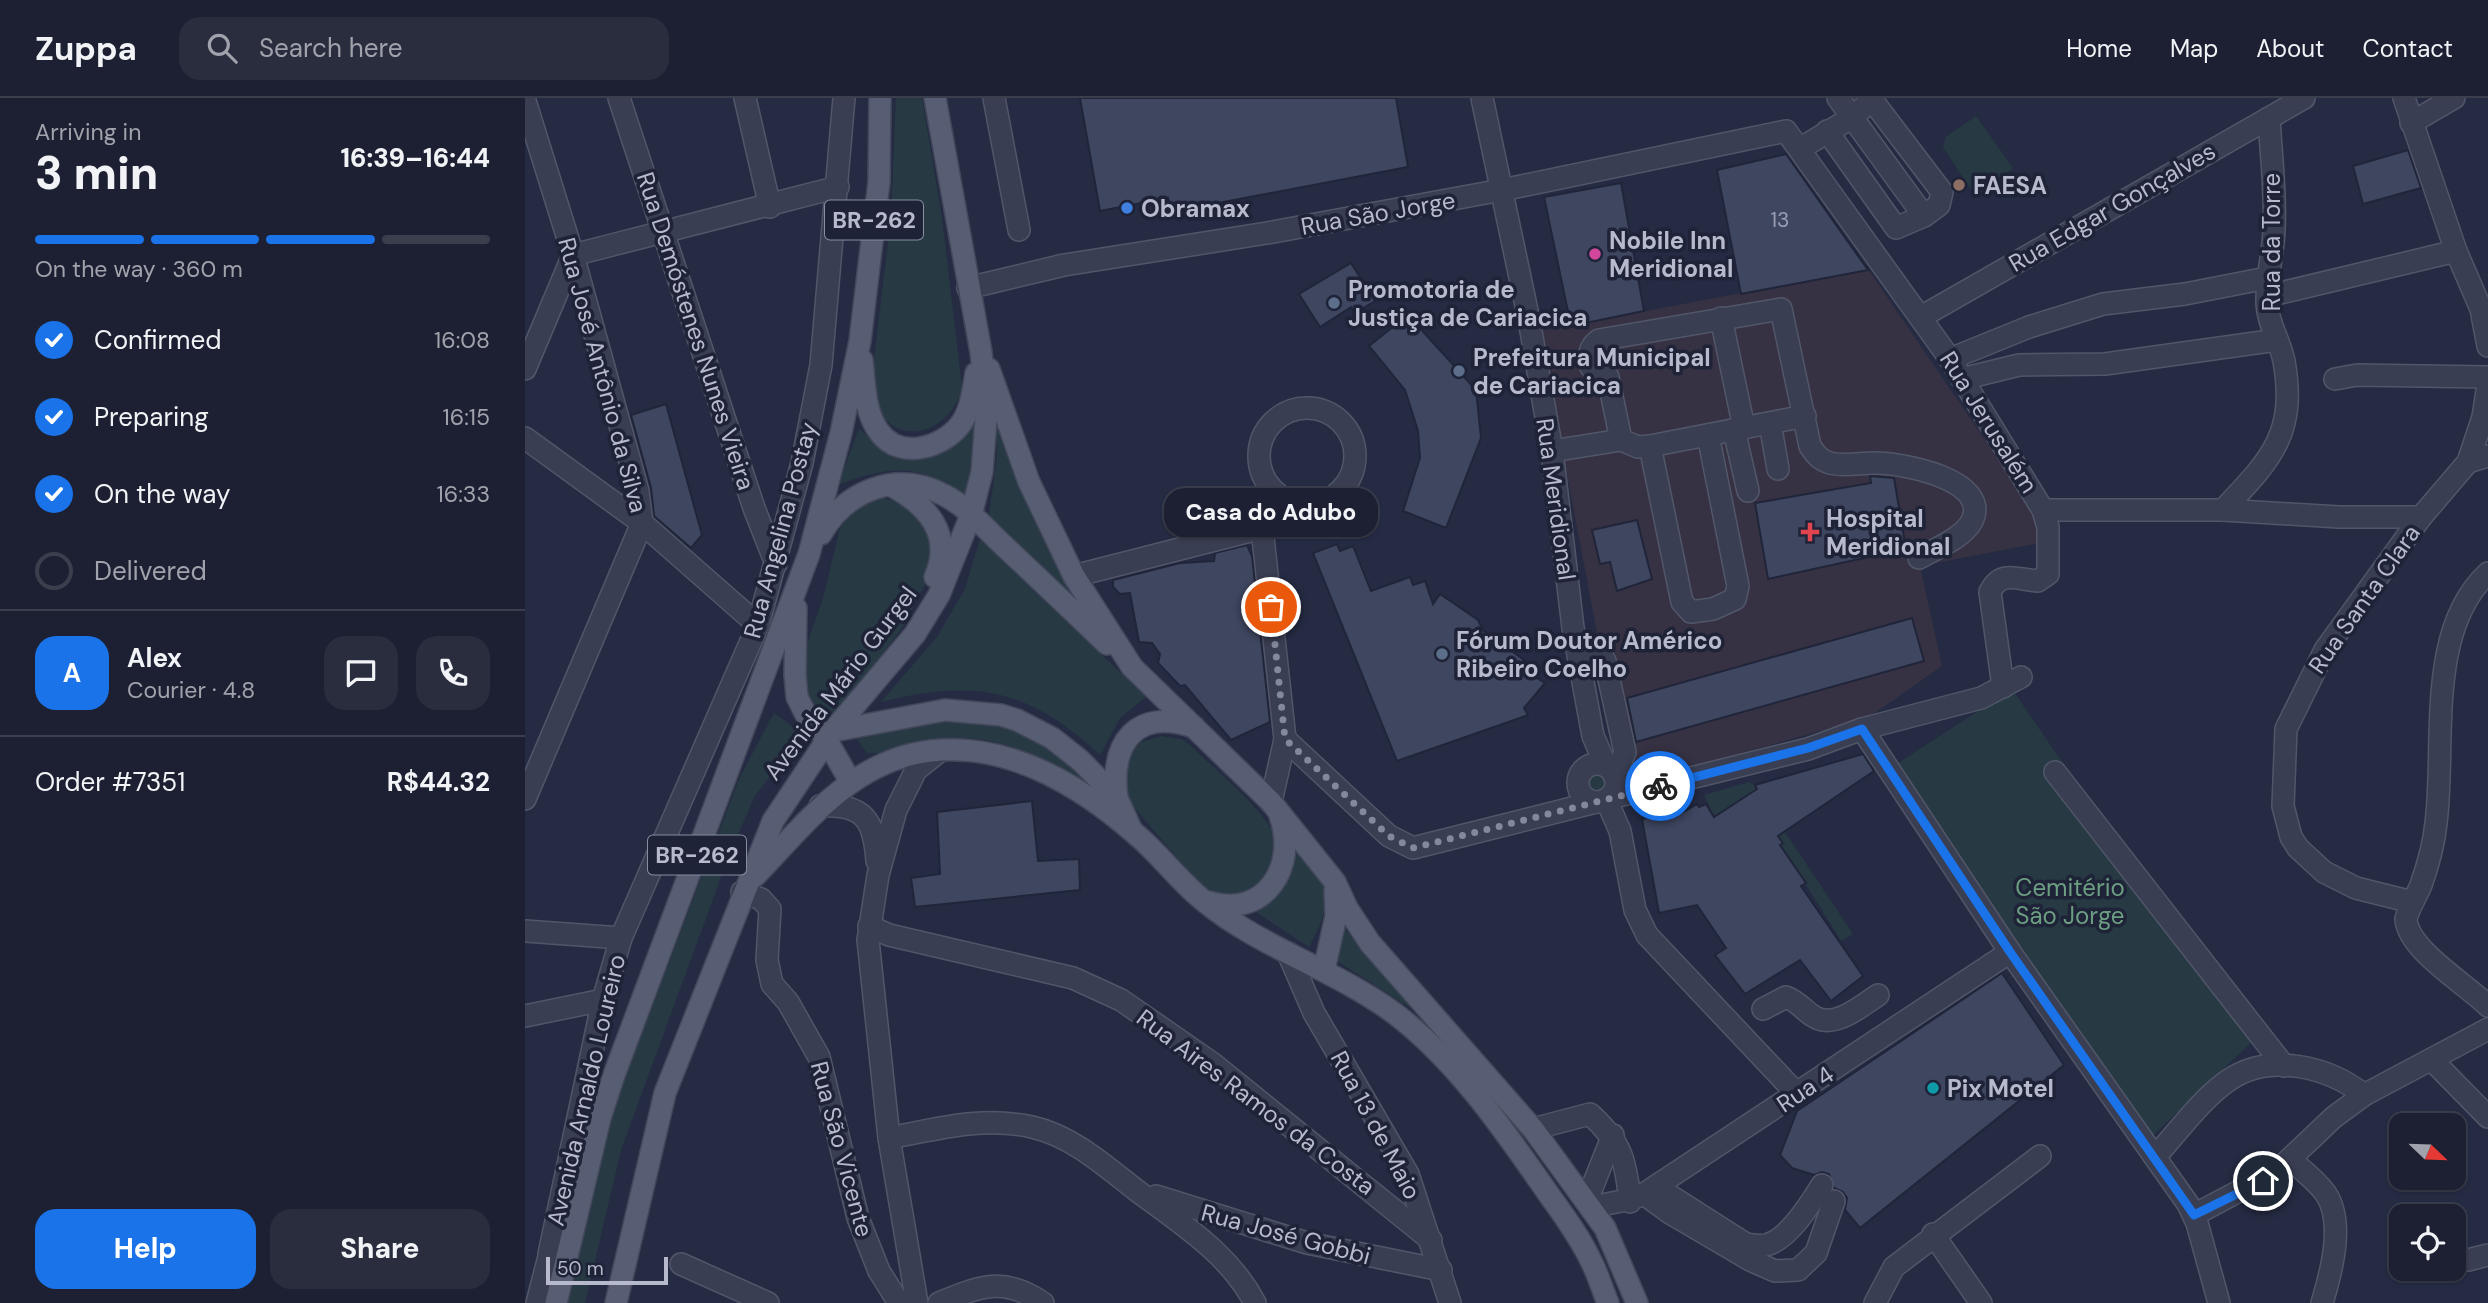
<!DOCTYPE html>
<meta charset="utf-8">
<style>
:root{--surface:#1c2032;--page:#292d3e;--text:#f1f3f6;--muted:#a0a3ac;--line:#3a3e4d;--accent:#1a73e8}
body{margin:0;font-family:"DM Sans",sans-serif;background:var(--page);color:var(--text);height:100vh;display:flex;flex-direction:column;font-size:26px;white-space:nowrap}
*{box-sizing:border-box;margin:0}
p{font-size:23px;color:var(--muted)}
.icon{flex:none;width:38px;height:38px;fill:none;stroke:currentColor;stroke-width:2;stroke-linecap:round;stroke-linejoin:round}
.map{position:relative;flex:1;overflow:hidden}
.drawer{display:flex;flex-direction:column;background:var(--surface);width:525px}
.drawer>*{flex:none}
.needle{width:46px;rotate:113deg}
.controls{position:absolute;left:1864px;top:1015px;display:grid;gap:14px}
.controls a{display:grid;place-items:center;width:77px;height:77px;border-radius:14px;background:var(--surface);box-shadow:0 2px 5px #0004,0 0 0 2px var(--line);font-size:35px}
.scale{position:absolute;left:21px;bottom:18px;width:122px;box-sizing:border-box;padding-left:7px;border:4px solid #b6bacc;border-top:0;font-size:19px;line-height:24px;white-space:nowrap;color:#b6bacc;-webkit-text-stroke:5px #1e2338;paint-order:stroke}
.pin{position:absolute;display:grid;place-items:center;width:60px;height:60px;color:#fff;margin:-30px;border:4px solid #fff;border-radius:50%;box-shadow:0 2px 7px #0007}
.courier{position:absolute;display:grid;place-items:center;width:70px;height:70px;margin:-35px;border:5px solid #1a73e8;border-radius:50%;background:#fff;color:#222;box-shadow:0 2px 9px #0007}
.bubble{position:absolute;height:49px;border-radius:21px;background:var(--surface);box-shadow:0 2px 5px #0004,0 0 0 2px var(--line);font-size:23px;font-weight:800;line-height:49px;text-align:center}
.overview em{font-style:normal;font-weight:800}
.overview div{display:flex;flex-direction:column-reverse}
.overview{display:flex;align-items:center;justify-content:space-between;height:119px;padding:0 35px}
h1{font-size:46px;font-weight:800;line-height:52px}
.bar{display:grid;grid-template-columns:repeat(4,1fr);gap:10px 7px;align-content:center;height:84px;padding:0 35px}
.bar i{height:9px;border-radius:5px;background:var(--line)}
.bar .on{background:var(--accent)}
.bar p{grid-column:span 4}
.line{display:flex;align-items:center;gap:18px;padding:0 35px;border-top:2px solid var(--line)}
.line div{flex:1}
.round{display:grid;place-items:center;flex:none;width:74px;height:74px;border-radius:21px;background:var(--page)}
ol{padding:0 35px;list-style:none}
li{display:flex;align-items:center;gap:21px;height:77px}
li p{margin-inline-start:auto}
li .icon{padding:7px;border-radius:50%;background:var(--accent);color:#fff;stroke-width:4}
li:last-child{color:var(--muted)}
li i{width:38px;height:38px;border:4px solid var(--line);border-radius:50%}
.button{display:flex;gap:14px;margin-top:auto;padding:14px 35px}
.button a{flex:1;height:80px;border-radius:21px;background:var(--accent);color:#fff;font-size:28px;font-weight:800;line-height:80px;text-align:center}
.button a+a{background:var(--page);color:var(--text)}
header{display:flex;align-items:center;gap:42px;box-sizing:border-box;height:98px;padding:0 35px;background:var(--surface);border-bottom:2px solid var(--line)}
header strong{font-size:33px}
nav{display:flex;gap:38px;margin-inline-start:auto;font-size:24px}
.search{width:490px;height:63px;background:var(--page);display:flex;align-items:center;gap:18px;box-sizing:border-box;padding:0 24px;border-radius:21px;color:var(--muted);font-size:26px}
main{display:flex;flex:1;min-height:0}
.map>svg:first-child{display:block}
.medical{fill:#373243}
.green{fill:#273a44}
.building{fill:#3e4660;stroke:#20253a;stroke-width:2}
.lines{fill:none;stroke-linecap:round;stroke-linejoin:round}
.minor-casing{stroke:#515669;stroke-width:24}
.major-casing{stroke:#43475b;stroke-width:24}
.minor{stroke:#393e52;stroke-width:21}
.major{stroke:#575d72;stroke-width:21}
.done{stroke:#83889c;stroke-width:7;stroke-dasharray:0 12.6}
.route{stroke:#1a73e8;stroke-width:9}
.education-dot{fill:#8d6e63;stroke:#1e2338;stroke-width:2.5}
.shop-dot{fill:#3f7fe0;stroke:#1e2338;stroke-width:2.5}
.hotel-dot{fill:#d1479c;stroke:#1e2338;stroke-width:2.5}
.service-dot{fill:#5c6f8a;stroke:#1e2338;stroke-width:2.5}
.health-dot{fill:#e0444e;stroke:#1e2338;stroke-width:2.5}
.culture-dot{fill:#0f9aa8;stroke:#1e2338;stroke-width:2.5}
.labels{text-anchor:middle;dominant-baseline:central;stroke-width:7;stroke-linejoin:round;paint-order:stroke}
.number-label{font-size:21px;fill:#989db1}
.shield{fill:#1e2338;stroke:#888da0;stroke-width:2}
.shield-label{font-size:23px;font-weight:bold;fill:#b6bacc}
.poi-label{font-size:24px;font-weight:bold;fill:#b6bacc;stroke:#1e2338;text-anchor:start}
.street-label{font-size:24px;fill:#b6bacc;stroke:#1e2338}
.park-label{font-size:24px;fill:#6c9e82;stroke:#1e2338}
</style>
<header>
<strong>Zuppa</strong>
<div class="search"><svg class="icon" aria-label="search" viewBox="0 0 24 24"><circle cx="10" cy="10" r="6"/><path d="M15 15l6 6"/></svg>Search here</div>
<nav><a>Home</a><a>Map</a><a>About</a><a>Contact</a></nav>
</header>
<main>
<section class="drawer">
<div class="overview"><div><h1>3 min</h1><p>Arriving in</p></div><em>16:39–16:44</em></div>
<div class="bar"><i class="on"></i><i class="on"></i><i class="on"></i><i></i><p>On the way · 360 m</p></div>
<ol>
<li><svg class="icon" aria-label="check" viewBox="0 0 24 24"><path d="M5 12l5 5 9-10"/></svg>Confirmed<p>16:08</p></li>
<li><svg class="icon" aria-label="check" viewBox="0 0 24 24"><path d="M5 12l5 5 9-10"/></svg>Preparing<p>16:15</p></li>
<li><svg class="icon" aria-label="check" viewBox="0 0 24 24"><path d="M5 12l5 5 9-10"/></svg>On the way<p>16:33</p></li>
<li><i></i>Delivered</li>
</ol>
<div class="line" style="height:126px"><b class="round" style="background:var(--accent);color:#fff">A</b><div><b>Alex</b><p>Courier · 4.8</p></div><a class="round"><svg class="icon" aria-label="chat" viewBox="0 0 24 24"><path d="M4 5h16v11H9l-5 4z"/></svg></a><a class="round"><svg class="icon" aria-label="phone" viewBox="0 0 24 24"><path d="M5 4h4l2 5-3 2q2 4 5 5l2-3 5 2v4C11 20 4 13 5 4z"/></svg></a></div>
<div class="line" style="height:91px"><div>Order #7351</div><b>R$44.32</b></div>
<div class="button"><a>Help</a><a>Share</a></div>
</section>
<div class="map">
<svg width="1963" height="1205" viewBox="0 0 1963 1205">
<rect width="100%" height="100%" fill="#252b43"/>
<path class="medical" d="M 1343,171 L 1516,424 L 1520,444 L 1395,468 L 1417,568 L 1344,619 L 1101,688 L 1015,233 Z"/>
<g class="green">
<path d="M 371,0 L 397,0 L 417,120 L 437,289 C 429,328 381,353 354,314 C 350,306 348,296 346,287 L 366,119 Z"/>
<path d="M 1451,18 L 1488,70 L 1451,99 L 1418,49 L 1421,39 Z"/>
<path d="M 452,318 L 444,407 C 402,363 365,367 313,387 L 334,331 L 359,351 L 373,356 Z"/>
<path d="M 471,318 L 507,417 L 556,507 L 464,418 L 472,358 Z"/>
<path d="M 356,400 L 386,407 L 410,441 L 401,484 L 379,527 L 345,573 L 301,624 L 279,602 L 279,555 L 298,500 L 315,430 L 328,413 Z"/>
<path d="M 455,441 L 621,599 L 595,620 L 575,657 C 504,590 449,581 356,604 L 412,539 L 440,491 Z"/>
<path d="M 1487,591 L 1728,943 L 1623,1042 L 1367,669 Z"/>
<path d="M 249,615 L 278,636 L 230,698 L 206,752 L 96,1052 L 60,1205 L 34,1205 L 61,1094 L 101,977 L 215,679 Z"/>
<path d="M 438,618 L 481,626 L 523,644 L 582,701 C 541,670 491,642 439,640 C 411,639 380,649 353,655 L 342,655 L 332,641 Z"/>
<path d="M 636,638 L 656,641 L 664,646 C 685,667 736,709 747,733 C 757,754 745,783 724,792 C 708,799 693,799 678,790 L 607,707 L 598,689 L 602,659 L 616,644 Z"/>
<path d="M 1070,667 L 1080,668 L 1088,693 L 1058,698 C 1050,684 1054,671 1070,667 Z"/>
<path d="M 1224,684 L 1228,686 L 1328,836 L 1316,843 L 1225,696 L 1190,720 L 1179,697 Z"/>
<path d="M 769,742 C 801,788 813,796 784,849 L 725,810 Z"/>
<path d="M 817,827 L 846,863 L 901,920 L 809,861 Z"/>
</g>
<g class="building">
<path d="M 555,0 L 871,0 L 883,69 L 646,114 L 643,100 L 575,113 Z"/>
<path d="M 1883,52 L 1896,90 L 1838,106 L 1828,68 Z"/>
<path d="M 1261,56 L 1343,172 L 1216,196 L 1192,72 Z"/>
<path d="M 1096,85 L 1119,213 L 1046,228 L 1019,99 Z"/>
<path d="M 826,165 L 850,203 L 830,215 L 826,209 L 795,229 L 774,196 Z"/>
<path d="M 883,217 L 951,292 L 956,340 L 921,430 L 878,413 L 895,360 L 893,333 L 880,292 L 844,248 Z"/>
<path d="M 141,306 L 177,437 L 166,450 L 129,418 L 126,390 L 106,317 Z"/>
<path d="M 1345,378 L 1369,380 L 1381,451 L 1243,481 L 1230,405 L 1346,385 Z"/>
<path d="M 716,393 L 720,417 L 643,431 L 639,408 Z"/>
<path d="M 1112,422 L 1127,481 L 1092,493 L 1085,464 L 1075,466 L 1067,432 Z"/>
<path d="M 812,446 L 815,453 L 828,448 L 846,493 L 885,479 L 888,487 L 900,483 L 908,506 L 915,496 L 953,522 L 958,532 L 999,562 L 1007,577 L 1020,585 L 999,610 L 1003,617 L 872,663 L 788,455 Z"/>
<path d="M 722,447 L 727,458 L 745,624 L 706,642 L 660,587 L 655,588 L 633,565 L 635,556 L 627,545 L 614,544 L 605,495 L 595,496 L 588,489 L 588,482 L 655,465 L 689,463 L 690,455 Z"/>
<path d="M 1387,520 L 1399,563 L 1111,644 L 1102,600 Z"/>
<path d="M 1338,656 L 1349,673 L 1253,738 L 1258,745 L 1255,747 L 1281,785 L 1276,788 L 1338,878 L 1306,903 L 1275,862 L 1220,896 L 1190,857 L 1201,850 L 1172,807 L 1134,815 L 1117,721 L 1160,713 L 1172,706 L 1174,709 L 1181,706 L 1189,719 L 1232,691 L 1230,687 Z"/>
<path d="M 507,703 L 513,763 L 554,761 L 555,792 L 390,809 L 386,780 L 415,776 L 412,714 Z"/>
<path d="M 1477,875 L 1539,967 L 1335,1130 L 1320,1112 L 1322,1100 L 1318,1094 L 1309,1090 L 1304,1076 L 1297,1074 L 1289,1077 L 1267,1070 L 1255,1057 L 1272,1013 Z"/>
</g>
<g class="lines">
<g class="minor-casing">
<g id="minor">
<path d="M 94,0 L 229,410 L 251,466"/>
<path d="M 220,0 L 245,109"/>
<path d="M 469,0 L 494,132"/>
<path d="M 957,0 L 1004,222 L 1027,353 L 1048,530 L 1068,638 L 1081,668"/>
<path d="M 1879,0 L 1931,153 L 1956,211 L 1963,248"/>
<path d="M 0,3 L 48,157 L 113,393 L 117,425 L 0,701"/>
<path d="M 1886,25 L 1929,0"/>
<path d="M 1302,33 L 1371,130 L 1399,118"/>
<path d="M 1276,50 L 1326,20 L 1347,2 L 1417,94 L 1414,107 L 1399,118 L 1313,0"/>
<path d="M 443,190 L 539,167 L 742,135 L 977,92 L 1261,33 L 1425,261 L 1518,412 L 1523,429 L 1523,476 L 1513,483 C 1493,482 1476,471 1465,494 L 1478,589"/>
<path d="M 1743,198 L 1931,153"/>
<path d="M 1396,219 L 1779,0"/>
<path d="M 1196,220 L 1219,330"/>
<path d="M 1425,261 L 1504,229 L 1578,206 L 1660,196 L 1742,180"/>
<path d="M 0,271 L 48,157 L 313,89"/>
<path d="M 1437,281 L 1494,267 L 1580,266 L 1752,242"/>
<path d="M 1810,281 L 1832,277 L 1963,279"/>
<circle cx="782" cy="358" r="48"/>
<path d="M 1245,325 L 1253,371"/>
<path d="M 1209,332 L 1223,393"/>
<path d="M 0,340 L 117,425 L 233,527"/>
<path d="M 1096,342 L 1083,279 L 1066,269 C 1064,257 1063,250 1074,242 L 1256,211 L 1285,348 C 1291,357 1295,362 1305,365 C 1320,369 1339,364 1354,365 C 1380,366 1466,382 1447,423 C 1438,440 1410,451 1394,460"/>
<path d="M 1125,348 L 1157,504 L 1166,514 L 1188,511 L 1210,501 L 1213,488 L 1183,337"/>
<path d="M 1027,353 L 1096,342 L 1113,349 L 1125,348 L 1280,318"/>
<path d="M 1943,364 L 1958,319 L 1963,286"/>
<path d="M 1518,412 L 1698,412 L 1814,419 L 1896,419"/>
<path d="M 1698,412 C 1745,362 1772,337 1759,263 C 1755,243 1743,226 1742,206 C 1741,181 1748,157 1749,132 C 1751,95 1746,57 1744,20"/>
<path d="M 1963,475 C 1900,533 1921,650 1911,725 C 1909,746 1903,767 1896,787 C 1891,799 1884,809 1881,821 C 1883,852 1941,886 1963,908"/>
<path d="M 549,478 L 737,430"/>
<path d="M 1050,541 L 1073,554 L 1080,563 L 1100,654 L 1090,679"/>
<path d="M 1337,631 L 1485,854 L 1663,1106 L 1672,1125 L 1694,1205"/>
<path d="M 760,641 L 864,738 L 888,750 L 1071,704"/>
<circle cx="1072" cy="685" r="19"/>
<path d="M 1530,674 L 1759,968"/>
<path d="M 746,704 L 760,641 L 737,430 L 763,403"/>
<path d="M 295,708 C 339,706 349,721 352,763"/>
<path d="M 217,794 L 236,801 L 245,811 L 242,862 L 247,886 L 263,904 L 294,959 L 333,1120 L 354,1173 L 374,1205"/>
<path d="M 1887,804 L 1831,790 L 1799,774 L 1773,750 L 1766,739 L 1758,708 L 1761,631 L 1800,552 L 1896,419 L 1943,364 L 1963,358"/>
<path d="M 344,828 L 364,837 L 548,880 L 596,902 L 687,965 L 906,1142"/>
<path d="M 0,833 L 96,840"/>
<path d="M 763,855 L 789,915 L 883,1076 L 925,1205"/>
<path d="M 1238,911 L 1261,899 C 1272,903 1279,912 1288,918 C 1308,932 1335,909 1353,897"/>
<path d="M 0,918 L 78,902"/>
<path d="M 1907,962 L 1963,1019"/>
<path d="M 1272,996 L 1122,837 L 1110,812 L 1095,733 L 1081,701 L 1283,651 L 1337,631 L 1456,600 L 1496,579"/>
<path d="M 1008,1031 L 1065,1016 C 1097,1045 1101,1063 1105,1104"/>
<path d="M 364,1040 C 412,1031 458,1018 507,1029 C 547,1038 579,1067 611,1092 C 655,1125 704,1155 730,1205"/>
<path d="M 1630,1059 C 1653,1034 1676,1001 1704,982 C 1745,954 1804,969 1839,997"/>
<path d="M 1765,1061 C 1777,1072 1792,1083 1801,1096 C 1820,1125 1806,1175 1797,1205"/>
<path d="M 1136,1085 L 1141,1095 L 1221,1146 C 1229,1147 1237,1149 1244,1146 C 1265,1139 1286,1105 1297,1087"/>
<path d="M 1119,1096 L 1145,1115 L 1225,1162 L 1250,1173 L 1273,1172 L 1291,1155 L 1309,1103"/>
<path d="M 631,1098 L 782,1145 L 916,1172"/>
<path d="M 1062,1102 L 1088,1037"/>
<path d="M 1067,1110 C 1085,1103 1102,1105 1119,1096 L 1485,854"/>
<path d="M 1669,1117 L 1752,1073 L 1809,1019 L 1839,997 L 1963,931"/>
<path d="M 1408,1136 L 1456,1205"/>
<path d="M 24,1156 L 78,902 L 96,840 L 233,527 L 277,365 L 296,267 L 319,0"/>
<path d="M 1943,1162 L 1963,1157"/>
<path d="M 156,1166 L 243,1205"/>
<path d="M 12,1205 L 28,1143"/>
<path d="M 392,1205 L 364,1040 L 343,842 L 353,777 L 371,712 L 391,672 L 416,652"/>
<path d="M 414,1205 C 455,1188 479,1178 518,1205"/>
<path d="M 1350,1205 L 1369,1169 L 1515,1058"/>
</g>
</g>
<g class="major-casing">
<g id="major">
<path d="M 337,262 C 340,286 339,315 355,335 C 375,362 417,350 435,327 C 446,313 448,292 451,275"/>
<path d="M 464,271 L 504,384 L 549,478 L 607,569 L 746,704 L 810,784 L 822,810 L 845,845 L 1008,1031 L 1080,1130 L 1112,1205"/>
<path d="M 367,388 C 402,407 429,437 410,479"/>
<path d="M 296,436 C 321,392 372,372 419,397 C 441,408 459,429 477,446 C 512,479 547,512 582,546"/>
<path d="M 271,510 L 270,577 L 272,599 L 280,615 L 301,641 L 325,683"/>
<path d="M 308,633 L 420,612 L 476,617 L 492,622 L 527,640 L 556,663 L 592,700 L 606,731"/>
<path d="M 592,700 C 585,644 611,610 669,629"/>
<path d="M 230,778 C 284,722 332,656 417,652 C 491,648 560,691 614,739 C 637,759 655,784 679,803 C 736,850 809,871 869,915 C 930,961 977,1029 1020,1091 C 1036,1114 1054,1137 1066,1163 C 1073,1176 1077,1191 1083,1205"/>
<path d="M 684,804 C 740,821 773,768 755,718"/>
<path d="M 799,872 L 811,818 L 810,792"/>
<path d="M 31,1205 L 75,1020 L 89,977 L 284,456 L 316,335 L 335,243 L 354,84 L 355,0"/>
<path d="M 91,1205 L 140,995 L 248,723 L 308,633 L 390,536 L 414,497 L 446,417 L 457,374 L 462,307 L 456,254 L 410,0"/>
</g>
</g>
<use href="#minor" class="minor"/>
<use href="#major" class="major"/>
</g>
<g class="lines">
<path class="done" d="M 746,509 L 760,641 L 864,738 L 888,750 L 1135,688"/>
<path class="route" d="M 1135,688 L 1283,650 L 1337,631 L 1485,854 L 1669,1117 L 1738,1083"/>
</g>
<circle class="education-dot" cx="1434" cy="87" r="7"/>
<circle class="shop-dot" cx="602" cy="110" r="7"/>
<circle class="hotel-dot" cx="1070" cy="156" r="7"/>
<g class="service-dot">
<circle cx="809" cy="205" r="7"/>
<circle cx="934" cy="273" r="7"/>
<circle cx="917" cy="556" r="7"/>
</g>
<path class="health-dot" d="M1281.5 423.5h7v7h7v7h-7v7h-7v-7h-7v-7h7z"/>
<circle class="culture-dot" cx="1408" cy="990" r="7"/>
<g class="labels">
<g class="number-label">
<text x="1255" y="122">13</text>
</g>
<g class="shield">
<rect x="300" y="102.5" width="98" height="39" rx="5"/>
<rect x="123" y="737.5" width="98" height="39" rx="5"/>
</g>
<g class="shield-label">
<text x="349" y="122">BR-262</text>
<text x="172" y="757">BR-262</text>
</g>
<g class="poi-label">
<text x="1448" y="87">FAESA</text>
<text x="616" y="110">Obramax</text>
<text x="1084" y="142">Nobile Inn<tspan x="1084" dy="28">Meridional</tspan></text>
<text x="823" y="191">Promotoria de<tspan x="823" dy="28">Justiça de Cariacica</tspan></text>
<text x="948" y="259">Prefeitura Municipal<tspan x="948" dy="28">de Cariacica</tspan></text>
<text x="1301" y="420">Hospital<tspan x="1301" dy="28">Meridional</tspan></text>
<text x="931" y="542">Fórum Doutor Américo<tspan x="931" dy="28">Ribeiro Coelho</tspan></text>
<text x="1422" y="990">Pix Motel</text>
</g>
<g class="street-label">
<text transform="translate(1587 109) rotate(-30)">Rua Edgar Gonçalves</text>
<text transform="translate(853 115) rotate(-10)">Rua São Jorge</text>
<text transform="translate(1746 144) rotate(-90)">Rua da Torre</text>
<text transform="translate(171 233) rotate(72)">Rua Demóstenes Nunes Vieira</text>
<text transform="translate(78 277) rotate(75)">Rua José Antônio da Silva</text>
<text transform="translate(1464 324) rotate(58)">Rua Jerusalém</text>
<text transform="translate(1031 401) rotate(82)">Rua Meridional</text>
<text transform="translate(255 432) rotate(-75)">Rua Angelina Postay</text>
<text transform="translate(1839 501) rotate(-55)">Rua Santa Clara</text>
<text transform="translate(315 585) rotate(-53)">Avenida Mário Gurgel</text>
<text transform="translate(1280 991) rotate(-34)">Rua 4</text>
<text transform="translate(61 992) rotate(-77)">Avenida Arnaldo Loureiro</text>
<text transform="translate(731 1004) rotate(37)">Rua Aires Ramos da Costa</text>
<text transform="translate(851 1027) rotate(62)">Rua 13 de Maio</text>
<text transform="translate(317 1051) rotate(75)">Rua São Vicente</text>
<text transform="translate(761 1136) rotate(15)">Rua José Gobbi</text>
</g>
<g class="park-label">
<text x="1545" y="789">Cemitério<tspan x="1545" dy="28">São Jorge</tspan></text>
</g>
</g>
</svg>
<div class="controls">
<a><svg class="needle" viewBox="-14 -14 28 28"><path d="M0-13l5 13h-10z" fill="#e53935"/><path d="M0 13l5-13h-10z" fill="#a0a3ac"/></svg></a>
<a><svg class="icon" aria-label="locate" viewBox="0 0 24 24"><circle cx="12" cy="12" r="6"/><path d="M12 2v4M12 18v4M2 12h4M18 12h4"/></svg></a>
</div>
<div class="scale">50 m</div>
<div class="pin" style="left:746px;top:509px;background:#ea580c"><svg class="icon" aria-label="bag" viewBox="0 0 24 24"><path d="M5 8h14l-1 12H6zM9 8a3 3 0 0 1 6 0"/></svg></div>
<div class="pin" style="left:1738px;top:1083px;background:#1f2937"><svg class="icon" aria-label="home" viewBox="0 0 24 24"><path d="M3 11l9-7 9 7M6 9v11h12V9"/></svg></div>
<div class="courier" style="left:1135px;top:688px"><svg class="icon" aria-label="bike" viewBox="0 0 24 24"><circle cx="6" cy="16" r="4"/><circle cx="18" cy="16" r="4"/><path d="M6 16l4-8h5l3 8M10 8l3 8H6M13 5h3"/></svg></div>
<div class="bubble" style="left:639px;top:390px;width:214px">Casa do Adubo</div>
</div>
</main>
